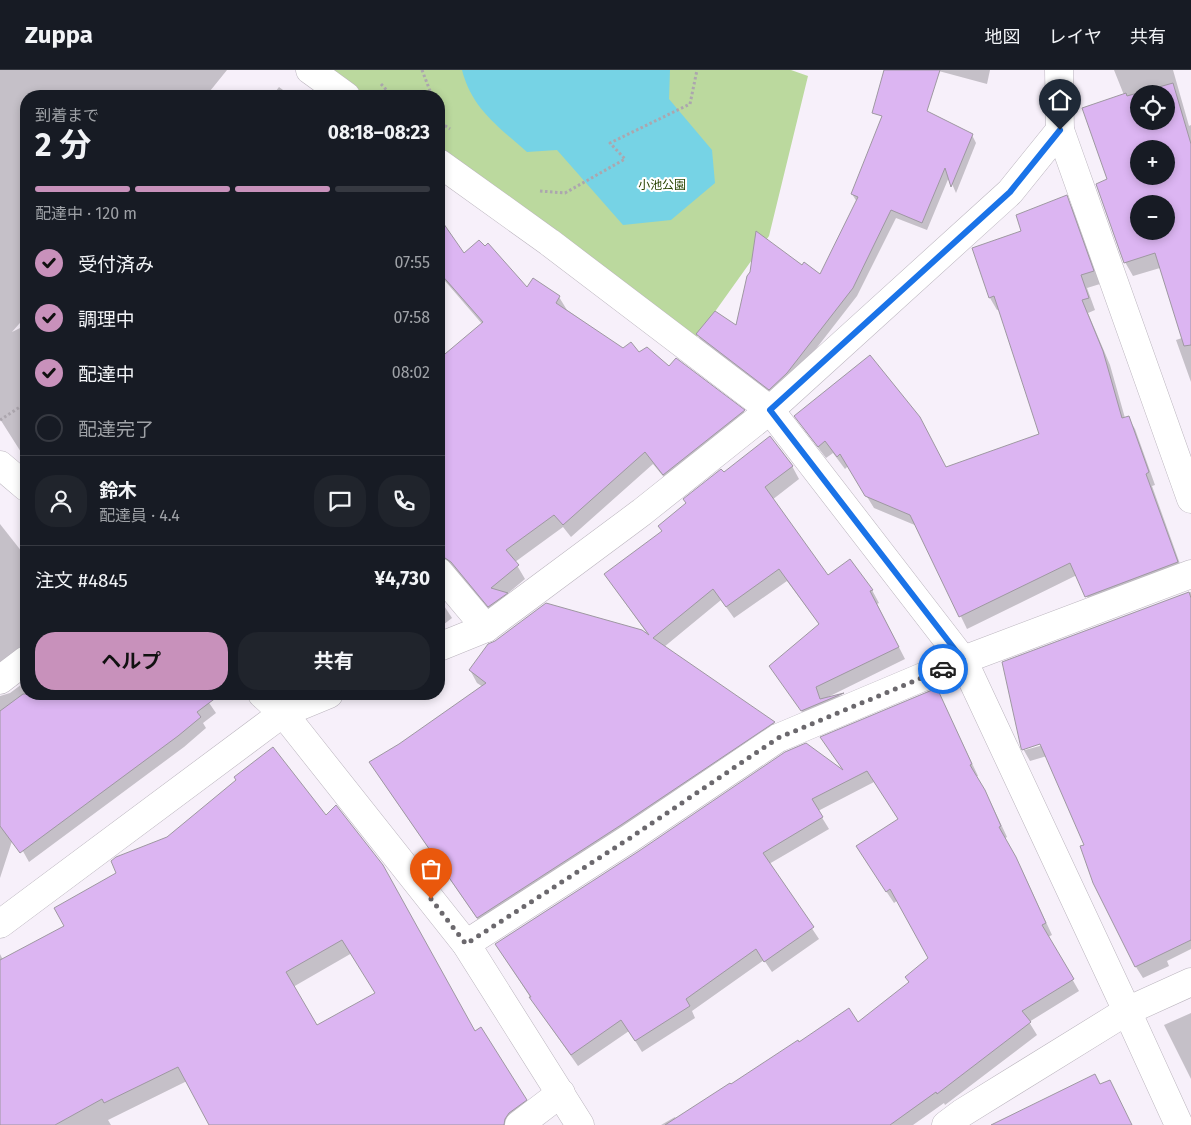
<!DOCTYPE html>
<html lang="ja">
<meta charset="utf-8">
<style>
:root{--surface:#171b24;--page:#20242c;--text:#f1f3f6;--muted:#9ea1a6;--line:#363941;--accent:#c891bb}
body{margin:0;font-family:"Fira Sans","Noto Sans JP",sans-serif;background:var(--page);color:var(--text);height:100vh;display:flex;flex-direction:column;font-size:19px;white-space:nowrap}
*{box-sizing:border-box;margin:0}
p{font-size:16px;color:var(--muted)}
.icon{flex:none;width:28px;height:28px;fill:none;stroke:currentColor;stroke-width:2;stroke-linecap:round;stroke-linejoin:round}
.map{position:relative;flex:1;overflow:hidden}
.drawer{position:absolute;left:20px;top:20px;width:425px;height:610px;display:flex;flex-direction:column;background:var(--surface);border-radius:20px;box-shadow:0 2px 8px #0003}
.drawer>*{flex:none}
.buttons{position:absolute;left:1130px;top:15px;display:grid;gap:10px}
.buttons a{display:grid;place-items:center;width:45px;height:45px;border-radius:50%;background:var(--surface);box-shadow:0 2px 8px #0003;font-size:25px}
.pin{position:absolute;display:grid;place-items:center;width:42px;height:42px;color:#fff;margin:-51px -21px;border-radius:50% 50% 50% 0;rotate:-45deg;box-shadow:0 0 5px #0007}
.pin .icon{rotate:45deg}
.courier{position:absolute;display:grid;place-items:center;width:50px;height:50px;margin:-25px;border:4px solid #1a73e8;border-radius:50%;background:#fff;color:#222;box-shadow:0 1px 6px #0007}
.summary em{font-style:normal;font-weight:700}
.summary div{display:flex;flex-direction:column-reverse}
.summary{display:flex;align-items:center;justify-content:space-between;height:85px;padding:0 15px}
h1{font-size:32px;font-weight:700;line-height:38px}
.bar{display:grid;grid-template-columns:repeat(4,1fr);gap:8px 5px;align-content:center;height:60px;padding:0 15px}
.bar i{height:6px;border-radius:4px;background:var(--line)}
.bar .current{background:var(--accent)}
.bar p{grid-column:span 4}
.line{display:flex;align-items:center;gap:12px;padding:0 15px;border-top:1px solid var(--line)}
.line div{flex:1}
.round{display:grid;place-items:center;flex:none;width:52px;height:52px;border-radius:20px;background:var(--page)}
ol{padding:0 15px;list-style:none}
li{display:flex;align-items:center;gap:15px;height:55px}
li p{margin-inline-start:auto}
li .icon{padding:5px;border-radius:50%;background:var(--accent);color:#111;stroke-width:4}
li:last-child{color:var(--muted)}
li i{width:28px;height:28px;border:2px solid var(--line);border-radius:50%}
.primary-button{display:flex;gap:10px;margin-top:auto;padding:10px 15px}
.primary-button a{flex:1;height:58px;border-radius:20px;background:var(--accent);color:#111;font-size:20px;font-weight:700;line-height:58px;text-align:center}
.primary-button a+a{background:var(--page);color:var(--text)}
header{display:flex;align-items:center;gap:30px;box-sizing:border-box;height:70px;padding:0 25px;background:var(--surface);border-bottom:1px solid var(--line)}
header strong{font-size:24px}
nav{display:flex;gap:28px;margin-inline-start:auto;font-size:18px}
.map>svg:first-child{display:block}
.green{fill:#bbd99e}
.water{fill:#76d3e5}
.shadow{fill:#0003;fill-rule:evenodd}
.building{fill:#dcb5f2;stroke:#9e98a1;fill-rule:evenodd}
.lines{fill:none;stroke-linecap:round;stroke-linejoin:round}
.minor-casing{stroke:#bbb5be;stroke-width:29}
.path{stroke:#aca6ae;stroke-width:3;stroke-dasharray:2.5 2.5;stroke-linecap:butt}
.minor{stroke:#fff;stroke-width:28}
.done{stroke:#6b686d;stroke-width:5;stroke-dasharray:0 9}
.route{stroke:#1a73e8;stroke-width:6}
.labels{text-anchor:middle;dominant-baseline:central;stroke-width:4;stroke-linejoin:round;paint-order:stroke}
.park-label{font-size:12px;fill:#294400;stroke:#fff}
</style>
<header>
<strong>Zuppa</strong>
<nav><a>地図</a><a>レイヤ</a><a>共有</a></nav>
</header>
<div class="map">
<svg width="1191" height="1055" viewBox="0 0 1191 1055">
<rect width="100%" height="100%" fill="#f7f0fa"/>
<path class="green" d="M 311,0 L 791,0 L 808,6 L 769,166 L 689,278 L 439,95 L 439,26 L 346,26 Z"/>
<path class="water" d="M 462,0 L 670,0 L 669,29 L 712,80 L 715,113 L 671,150 L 623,155 L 557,80 L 527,82 C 498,56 472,39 462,0 Z"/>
<g class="shadow">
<path d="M 0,0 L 227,0 L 206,26 L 26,26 L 26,246 L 12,262 L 26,255 L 26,390 L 0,349 Z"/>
<path d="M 935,0 L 990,0 L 987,14 Z"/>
<path d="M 1114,0 L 1173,0 L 1189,56 L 1191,55 L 1191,312 L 1176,270 L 1182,268 L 1160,198 L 1133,206 L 1125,192 L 1109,110 L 1124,25 ZM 1139,24 L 1166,24 L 1166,51 L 1139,51 ZM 1139,79 L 1166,79 L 1166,106 L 1139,106 ZM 1139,134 L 1166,134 L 1166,161 L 1139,161 Z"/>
<path d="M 279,17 L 291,26 L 272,26 Z"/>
<path d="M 972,65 L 976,73 L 956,123 L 949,107 L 927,160 L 896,148 L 857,226 L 791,311 L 774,327 L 702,272 L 697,264 L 737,257 L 802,197 L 821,206 L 857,132 L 852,124 Z"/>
<path d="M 1066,127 L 1073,139 L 1100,214 L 1087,218 L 1095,240 L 1088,243 L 1110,295 L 1125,348 L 1128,347 L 1135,359 L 1155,415 L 1152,416 L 1184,505 L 1093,539 L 1077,505 L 967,559 L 917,456 L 874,438 L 848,396 L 845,399 L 833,383 L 826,388 L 803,358 L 796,346 L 946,399 L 1040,365 L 1000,239 L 997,240 L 990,228 L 973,179 L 1023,161 Z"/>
<path d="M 439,149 L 464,185 L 527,219 L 559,227 L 567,240 L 623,280 L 639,283 L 669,298 L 676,290 L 744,341 L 751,354 L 672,417 L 653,394 L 571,467 L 563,457 L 515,492 L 525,509 L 507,524 L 514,536 L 497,549 L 460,505 L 452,500 L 439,502 L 439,291 L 483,255 L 439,204 Z"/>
<path d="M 792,396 L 799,409 L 772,430 L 827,507 L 872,520 L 879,533 L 877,534 L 905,589 L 828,627 L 844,625 L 850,636 L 810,653 L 770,596 L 820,555 L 787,511 L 734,548 L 721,530 L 664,577 L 774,653 L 781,665 L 485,860 L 378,705 L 400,675 L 483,617 L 477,613 L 470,600 L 649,566 L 613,516 L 606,504 L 663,462 L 724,404 Z"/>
<path d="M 0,454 L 26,487 L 26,587 L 0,606 Z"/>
<path d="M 1191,522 L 1191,879 L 1167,891 L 1169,896 L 1143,908 L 1136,897 L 1047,686 L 1030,691 L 1022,677 L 1003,593 ZM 1046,672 L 1047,674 L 1025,680 L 1025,678 Z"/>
<path d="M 439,528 L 452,548 L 439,558 Z"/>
<path d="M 26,611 L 26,624 L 203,624 L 216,643 L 203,653 L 206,658 L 184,677 L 29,792 L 14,765 L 0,808 L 0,626 L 10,623 Z"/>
<path d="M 937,619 L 978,706 L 975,706 L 991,733 L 1007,767 L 1004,769 L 1022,800 L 1052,865 L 1048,867 L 1079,921 L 1029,952 L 1037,965 L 945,1035 L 944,1033 L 913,1055 L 661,1055 L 675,1047 L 676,1049 L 858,953 L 910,913 L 930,888 L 898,830 L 894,833 L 864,788 L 899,749 L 874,712 L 818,741 L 829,759 L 769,794 L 819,869 L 772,902 L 764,890 L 692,941 L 695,948 L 642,982 L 629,961 L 578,996 L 538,939 L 496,875 L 844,701 L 822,668 Z"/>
<path d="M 238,710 L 475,962 L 525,1030 L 534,1045 L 520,1055 L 211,1055 L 187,1011 L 108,1050 L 111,1055 L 0,1055 L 0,884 L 3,890 L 66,856 L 117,803 L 167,768 ZM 352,883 L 376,924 L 316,957 L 293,917 Z"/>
<path d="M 1191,943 L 1191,1009 L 1164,955 Z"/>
</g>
<g class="building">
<path d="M 884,0 L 940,0 L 927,41 L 973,64 L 951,117 L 945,98 L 922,153 L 891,140 L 853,218 L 787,303 L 769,320 L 696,264 L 715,241 L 736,255 L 747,206 L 750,202 L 756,161 L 802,195 L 804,192 L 820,204 L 858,127 L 851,124 L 882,46 L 872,43 Z"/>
<path d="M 1173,13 L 1191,74 L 1191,275 L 1184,276 L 1155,183 L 1124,193 L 1096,114 L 1107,109 L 1082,38 L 1126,23 L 1127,26 ZM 1139,24 L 1166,24 L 1166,51 L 1139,51 ZM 1139,79 L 1166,79 L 1166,106 L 1139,106 ZM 1139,134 L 1166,134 L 1166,161 L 1139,161 Z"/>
<path d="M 1067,125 L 1094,201 L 1081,205 L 1089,228 L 1082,230 L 1103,281 L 1122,348 L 1129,346 L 1149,402 L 1146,404 L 1178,492 L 1085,527 L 1070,493 L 959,547 L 910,445 L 865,426 L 840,384 L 837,387 L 825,371 L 818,377 L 794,346 L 870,285 L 920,347 L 946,397 L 1039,364 L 994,226 L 989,228 L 972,178 L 1021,161 L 1016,145 Z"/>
<path d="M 439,147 L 464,183 L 479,170 L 485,176 L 488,173 L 527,217 L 533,208 L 560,226 L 556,233 L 623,278 L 631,272 L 639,282 L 647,277 L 669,296 L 676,288 L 745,340 L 663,405 L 645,382 L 563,455 L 554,445 L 506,480 L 519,495 L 491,518 L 508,523 L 488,537 L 451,492 L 445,488 L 439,487 L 439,289 L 483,252 L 439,202 Z"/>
<path d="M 770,366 L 793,396 L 765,417 L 828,505 L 850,489 L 873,520 L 870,521 L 899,577 L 816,617 L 820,629 L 844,623 L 801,641 L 769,596 L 819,554 L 779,499 L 726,537 L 713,519 L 653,568 L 775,652 L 621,755 L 477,848 L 369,692 L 399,674 L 486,613 L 469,600 L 488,574 L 495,571 L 546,533 L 642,560 L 649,565 L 604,504 L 662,461 L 658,456 L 686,433 L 683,429 L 721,399 L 724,402 Z"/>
<path d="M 1189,522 L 1191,528 L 1191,870 L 1135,897 L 1093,813 L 1080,776 L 1084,775 L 1040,674 L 1022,680 L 1021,678 L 1002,592 Z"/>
<path d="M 937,618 L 972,694 L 970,695 L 985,720 L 1001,756 L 999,757 L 1016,787 L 1046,853 L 1042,855 L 1074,909 L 1022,941 L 1031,952 L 937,1024 L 936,1022 L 890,1055 L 665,1055 L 730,1013 L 731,1014 L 798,970 L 799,972 L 849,938 L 858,952 L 909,912 L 905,907 L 928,888 L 890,819 L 886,822 L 856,776 L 898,749 L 867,701 L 812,729 L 823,747 L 763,783 L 814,857 L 764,892 L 756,879 L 686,929 L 690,936 L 635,971 L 621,950 L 571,985 L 529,927 L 531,927 L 495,874 L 639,781 L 785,682 L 806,673 L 843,700 L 820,667 Z"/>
<path d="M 23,624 L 221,624 L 197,642 L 201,647 L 178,666 L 20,783 L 0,756 L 0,641 Z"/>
<path d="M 273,677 L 326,745 L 336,735 L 383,795 L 475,961 L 481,957 L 527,1030 L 509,1043 L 505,1049 L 504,1055 L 209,1055 L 178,997 L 104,1033 L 102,1029 L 55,1055 L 0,1055 L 0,890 L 64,856 L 54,838 L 116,803 L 111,791 L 116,787 L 167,767 L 236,710 L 234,707 ZM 342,870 L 375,923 L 317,955 L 286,902 Z"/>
<path d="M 1095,1004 L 1100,1014 L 1110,1010 L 1132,1055 L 991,1055 Z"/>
</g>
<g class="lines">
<g class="minor-casing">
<g id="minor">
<path d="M 310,0 L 346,26"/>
<path d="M 1059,0 L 1060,60 L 1191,429"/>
<path d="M 439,93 L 549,172 L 770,340 L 963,590 L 1127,941 L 1179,1055"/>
<path d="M 0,395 L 26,417"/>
<path d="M 439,502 L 486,558"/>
<path d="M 439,577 L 486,558 L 642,442 L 770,340 L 1010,122 L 1060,60"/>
<path d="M 0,610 L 26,590"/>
<path d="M 262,624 L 283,643 L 466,874 L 580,1055"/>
<path d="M 0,854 L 283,643 L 329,624"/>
<path d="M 466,874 L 630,768 L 778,668 L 963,590 L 1191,504"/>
<path d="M 519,1055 L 561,1023"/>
<path d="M 946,1055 L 962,1043 L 1127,941 L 1191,912"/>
</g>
</g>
<g class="path">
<path d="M 422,0 L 432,26"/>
<path d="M 381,14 L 392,26"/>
<path d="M 439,42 L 444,55 L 450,59"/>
<path d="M 540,121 L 565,123 L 625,89 L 610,73 L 690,34 L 697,0"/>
<path d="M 0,350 L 26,333"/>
</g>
<use href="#minor" class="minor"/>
</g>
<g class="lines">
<path class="done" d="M 431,829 L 466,874 L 630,768 L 778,668 L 943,599"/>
<path class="route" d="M 943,599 L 963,590 L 770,340 L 1010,122 L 1060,60"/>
</g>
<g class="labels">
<g class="park-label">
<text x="662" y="115">小池公園</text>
</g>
</g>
</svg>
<div class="buttons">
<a><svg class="icon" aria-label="locate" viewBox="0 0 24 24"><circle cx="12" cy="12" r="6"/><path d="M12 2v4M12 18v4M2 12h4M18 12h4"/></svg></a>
<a>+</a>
<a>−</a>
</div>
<div class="pin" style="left:431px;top:829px;background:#ea580c"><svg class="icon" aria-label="bag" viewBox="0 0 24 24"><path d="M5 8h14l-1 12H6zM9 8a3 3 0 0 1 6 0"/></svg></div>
<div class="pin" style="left:1060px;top:60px;background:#1f2937"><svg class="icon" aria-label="home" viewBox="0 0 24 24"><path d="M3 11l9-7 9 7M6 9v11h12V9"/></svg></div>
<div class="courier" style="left:943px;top:599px"><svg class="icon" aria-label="car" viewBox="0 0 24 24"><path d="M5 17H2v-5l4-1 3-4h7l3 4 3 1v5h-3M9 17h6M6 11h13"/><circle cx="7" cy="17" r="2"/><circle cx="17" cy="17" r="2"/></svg></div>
<section class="drawer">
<div class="summary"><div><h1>2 分</h1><p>到着まで</p></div><em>08:18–08:23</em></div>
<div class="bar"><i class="current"></i><i class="current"></i><i class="current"></i><i></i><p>配達中 · 120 m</p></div>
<ol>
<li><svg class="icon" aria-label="check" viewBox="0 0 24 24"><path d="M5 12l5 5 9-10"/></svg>受付済み<p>07:55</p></li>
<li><svg class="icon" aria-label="check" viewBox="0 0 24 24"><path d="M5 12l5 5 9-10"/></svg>調理中<p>07:58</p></li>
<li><svg class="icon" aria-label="check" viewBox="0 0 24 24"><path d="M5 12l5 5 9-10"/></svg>配達中<p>08:02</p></li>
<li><i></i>配達完了</li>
</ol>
<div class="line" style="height:90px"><a class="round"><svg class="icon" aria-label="person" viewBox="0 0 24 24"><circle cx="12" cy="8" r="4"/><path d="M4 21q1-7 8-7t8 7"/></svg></a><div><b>鈴木</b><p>配達員 · 4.4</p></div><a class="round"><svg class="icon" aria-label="chat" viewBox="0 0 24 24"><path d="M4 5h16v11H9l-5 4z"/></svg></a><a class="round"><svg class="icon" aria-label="phone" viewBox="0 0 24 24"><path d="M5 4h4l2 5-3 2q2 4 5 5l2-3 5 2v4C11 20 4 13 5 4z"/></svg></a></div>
<div class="line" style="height:65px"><div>注文 #4845</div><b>¥4,730</b></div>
<div class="primary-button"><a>ヘルプ</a><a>共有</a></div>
</section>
</div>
